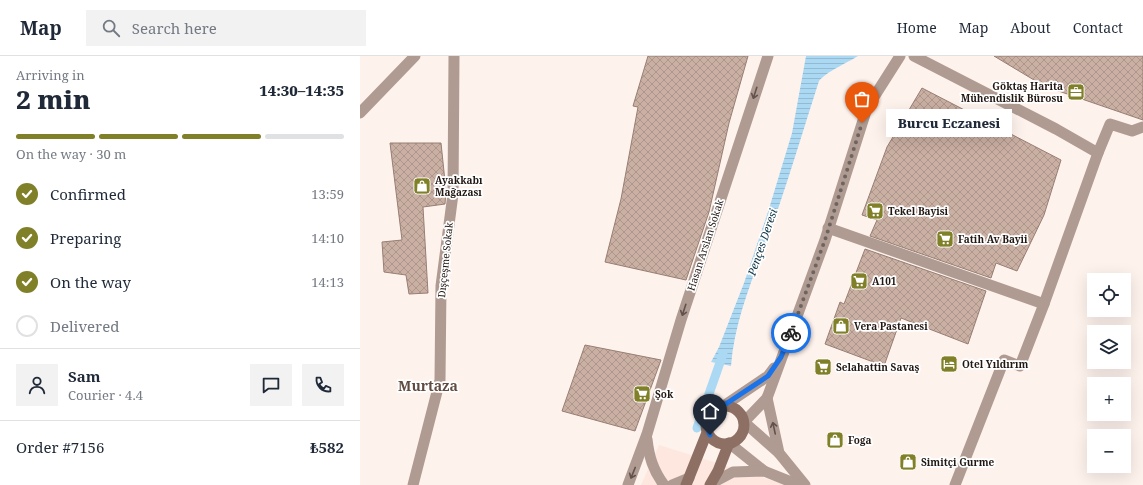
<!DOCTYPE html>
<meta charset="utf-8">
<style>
:root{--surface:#fff;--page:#f2f2f3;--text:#1f2937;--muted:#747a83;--line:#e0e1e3;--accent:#808029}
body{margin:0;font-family:"Noto Serif",serif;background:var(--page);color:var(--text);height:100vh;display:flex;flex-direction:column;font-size:15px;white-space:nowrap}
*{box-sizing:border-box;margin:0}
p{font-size:13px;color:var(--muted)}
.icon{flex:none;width:22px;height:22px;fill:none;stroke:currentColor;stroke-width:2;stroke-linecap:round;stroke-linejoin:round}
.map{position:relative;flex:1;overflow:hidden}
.sheet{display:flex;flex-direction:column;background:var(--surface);width:360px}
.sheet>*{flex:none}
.controls{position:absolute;left:727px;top:217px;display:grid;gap:8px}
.controls a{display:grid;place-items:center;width:44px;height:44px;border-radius:0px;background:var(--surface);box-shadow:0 4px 16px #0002;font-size:20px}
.pin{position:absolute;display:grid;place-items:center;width:34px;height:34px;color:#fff;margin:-41px -17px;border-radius:50% 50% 50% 0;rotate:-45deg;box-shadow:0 0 4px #0007}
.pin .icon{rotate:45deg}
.courier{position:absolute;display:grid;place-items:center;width:40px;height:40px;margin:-20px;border:3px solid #1a73e8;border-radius:50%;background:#fff;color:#222;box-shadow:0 1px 5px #0007}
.bubble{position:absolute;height:28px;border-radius:0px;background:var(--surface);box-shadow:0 4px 16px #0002;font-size:13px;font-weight:800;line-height:28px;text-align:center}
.head em{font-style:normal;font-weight:800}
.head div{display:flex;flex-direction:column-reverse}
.head{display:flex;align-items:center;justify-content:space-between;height:68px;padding:0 16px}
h1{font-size:26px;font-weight:800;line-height:30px}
.bar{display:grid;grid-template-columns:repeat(4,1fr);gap:6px 4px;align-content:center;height:48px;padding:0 16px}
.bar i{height:5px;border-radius:3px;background:var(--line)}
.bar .selected{background:var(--accent)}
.bar p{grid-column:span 4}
.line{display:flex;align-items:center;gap:10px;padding:0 16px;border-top:1px solid var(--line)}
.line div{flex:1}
.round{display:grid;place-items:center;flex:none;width:42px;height:42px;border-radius:0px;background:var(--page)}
ol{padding:0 16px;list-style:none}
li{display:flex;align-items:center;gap:12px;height:44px}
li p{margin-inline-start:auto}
li .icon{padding:4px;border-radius:50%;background:var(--accent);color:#fff;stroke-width:4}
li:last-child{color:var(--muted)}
li i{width:22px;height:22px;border:2px solid var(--line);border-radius:50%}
header{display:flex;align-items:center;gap:24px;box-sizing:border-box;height:56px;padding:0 20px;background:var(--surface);border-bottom:1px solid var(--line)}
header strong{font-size:19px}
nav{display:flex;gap:22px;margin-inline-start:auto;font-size:14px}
.search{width:280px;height:36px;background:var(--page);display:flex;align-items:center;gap:10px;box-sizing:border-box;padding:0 14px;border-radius:0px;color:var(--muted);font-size:15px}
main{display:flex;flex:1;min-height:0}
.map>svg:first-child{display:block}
.built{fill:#fde7de}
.water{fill:url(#water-rules)}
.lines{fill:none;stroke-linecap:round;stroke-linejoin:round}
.stream{stroke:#abd9f4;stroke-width:9}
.building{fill:url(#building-cross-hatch);stroke:#987e73}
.pedestrian{stroke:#af9b92;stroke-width:11}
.minor{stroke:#af9b92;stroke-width:11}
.tertiary{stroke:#af9b92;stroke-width:11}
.secondary{stroke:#8d7063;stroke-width:11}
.oneway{stroke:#61524c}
.done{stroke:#6e645f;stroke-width:4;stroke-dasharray:0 7.2}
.route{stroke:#1a73e8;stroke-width:5}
.labels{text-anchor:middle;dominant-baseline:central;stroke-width:3.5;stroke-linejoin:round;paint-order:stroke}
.poi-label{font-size:10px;font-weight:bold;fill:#211713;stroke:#fff;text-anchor:start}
.street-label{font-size:10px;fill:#211713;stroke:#fff}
.water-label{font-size:11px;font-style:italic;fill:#0c3345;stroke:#fff}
.district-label{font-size:14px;font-weight:bold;fill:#614a40;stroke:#fff}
</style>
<header>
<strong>Map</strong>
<div class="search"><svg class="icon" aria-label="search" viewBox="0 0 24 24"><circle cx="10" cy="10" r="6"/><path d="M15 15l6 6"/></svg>Search here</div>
<nav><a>Home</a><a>Map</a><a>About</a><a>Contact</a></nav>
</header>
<main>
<section class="sheet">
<div class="head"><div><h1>2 min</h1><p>Arriving in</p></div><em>14:30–14:35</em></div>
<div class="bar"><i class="selected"></i><i class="selected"></i><i class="selected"></i><i></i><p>On the way · 30 m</p></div>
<ol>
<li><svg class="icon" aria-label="check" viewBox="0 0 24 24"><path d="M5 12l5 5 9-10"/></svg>Confirmed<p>13:59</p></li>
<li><svg class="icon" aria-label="check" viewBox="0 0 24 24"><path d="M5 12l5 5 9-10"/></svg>Preparing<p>14:10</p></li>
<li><svg class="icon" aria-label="check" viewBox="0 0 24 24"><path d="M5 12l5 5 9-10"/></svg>On the way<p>14:13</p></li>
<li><i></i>Delivered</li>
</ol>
<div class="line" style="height:72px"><a class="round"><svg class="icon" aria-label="person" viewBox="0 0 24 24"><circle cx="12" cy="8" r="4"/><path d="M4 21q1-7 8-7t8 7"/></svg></a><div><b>Sam</b><p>Courier · 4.4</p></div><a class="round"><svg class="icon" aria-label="chat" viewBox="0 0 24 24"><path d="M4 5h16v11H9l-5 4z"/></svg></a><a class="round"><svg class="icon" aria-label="phone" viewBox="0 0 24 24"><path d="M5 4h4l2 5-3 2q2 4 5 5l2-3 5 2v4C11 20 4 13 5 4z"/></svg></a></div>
<div class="line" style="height:52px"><div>Order #7156</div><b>₺582</b></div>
</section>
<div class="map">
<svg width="783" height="429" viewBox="0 0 783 429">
<defs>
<pattern id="water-rules" width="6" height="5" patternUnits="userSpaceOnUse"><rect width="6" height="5" fill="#abd9f4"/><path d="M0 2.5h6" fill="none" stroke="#93bad0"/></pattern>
<pattern id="building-cross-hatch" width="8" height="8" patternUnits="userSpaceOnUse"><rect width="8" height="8" fill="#caafa3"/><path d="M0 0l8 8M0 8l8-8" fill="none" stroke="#ad968b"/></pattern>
</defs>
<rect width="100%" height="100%" fill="#fef2ed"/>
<path class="built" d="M 299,389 L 427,429 L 281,429 Z"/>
<path class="water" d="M 446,0 L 498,0 C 487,7 466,16 459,25 C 445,68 432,112 417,156 C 400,206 375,257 371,310 L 351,306 L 359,291 L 384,227 L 408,156 L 432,77 Z"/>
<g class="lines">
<path class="stream" d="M 337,372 L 363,298"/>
</g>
<g class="building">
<path d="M 288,0 L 388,0 L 369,67 L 349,156 L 326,224 L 245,206 L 261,143 L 278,51 L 273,50 Z"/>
<path d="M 634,0 L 783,0 L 783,64 L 684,30 Z"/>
<path d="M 562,32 L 701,104 L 684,159 L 657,215 L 636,207 L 631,222 L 510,180 L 517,164 L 502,159 L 527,91 Z"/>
<path d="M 30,87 L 81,87 L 86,135 L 85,148 L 63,151 L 68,237 L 49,238 L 46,219 L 24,216 L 22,186 L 42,184 Z"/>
<path d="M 505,193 L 626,235 L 608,288 L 541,262 L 524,310 L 465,288 L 480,246 L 484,248 Z"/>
<path d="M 225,289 L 301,304 L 275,375 L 202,355 Z"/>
</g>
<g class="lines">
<g class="pedestrian">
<path d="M 738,97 L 750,68 L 772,75 L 783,71"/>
<path d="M 595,429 L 644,304 L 660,310 L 684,248"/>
</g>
<g class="minor">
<path d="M 0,57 L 55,0"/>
<path d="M 468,172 L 684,248 L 738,97 L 696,73 L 554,0"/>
<path d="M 287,383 C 289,401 293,414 304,429"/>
<path d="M 268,429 L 287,378 L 321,264 L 408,0"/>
<path d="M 312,429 L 329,422"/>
</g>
<g class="tertiary">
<path d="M 407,342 L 419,397 L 445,429"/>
<path d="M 362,351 L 408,320 L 414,312"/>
<path d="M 369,387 L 404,415"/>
<path d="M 419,397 L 384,366 L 407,342 L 465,184 L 507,52 L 540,0"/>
<path d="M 352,427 L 373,416 L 404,415 L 439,429"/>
<path d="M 53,429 L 80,324 L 81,230 L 93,138 L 94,0"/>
</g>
<g class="secondary">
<circle cx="365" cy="369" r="19"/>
<path d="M 326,429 L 348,374"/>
<path d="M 350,429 L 358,415 L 369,387"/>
</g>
</g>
<defs><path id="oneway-shaft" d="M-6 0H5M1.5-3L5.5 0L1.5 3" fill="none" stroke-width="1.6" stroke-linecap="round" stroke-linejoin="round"/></defs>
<g class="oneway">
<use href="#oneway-shaft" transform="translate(395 37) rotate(108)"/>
<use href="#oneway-shaft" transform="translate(324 254) rotate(108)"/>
<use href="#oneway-shaft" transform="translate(414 372) rotate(-102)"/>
<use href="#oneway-shaft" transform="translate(273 417) rotate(112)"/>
</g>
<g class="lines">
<path class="done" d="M 431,277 L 465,184 L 502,67"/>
<path class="route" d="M 350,379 C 346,371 346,364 352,357 L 408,320 L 421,301 L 431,277"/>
</g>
<defs>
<g id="office-square" transform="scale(0.9)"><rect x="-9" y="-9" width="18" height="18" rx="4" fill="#808029" stroke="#fff"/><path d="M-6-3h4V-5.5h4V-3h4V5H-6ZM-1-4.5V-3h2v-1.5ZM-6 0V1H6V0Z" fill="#fff"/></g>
<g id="shop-square" transform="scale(0.9)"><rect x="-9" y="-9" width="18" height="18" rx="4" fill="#808029" stroke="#fff"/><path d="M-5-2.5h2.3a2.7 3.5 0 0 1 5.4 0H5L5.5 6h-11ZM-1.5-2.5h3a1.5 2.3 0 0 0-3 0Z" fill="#fff"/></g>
<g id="supermarket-square" transform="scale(0.9)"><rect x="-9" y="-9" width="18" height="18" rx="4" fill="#808029" stroke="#fff"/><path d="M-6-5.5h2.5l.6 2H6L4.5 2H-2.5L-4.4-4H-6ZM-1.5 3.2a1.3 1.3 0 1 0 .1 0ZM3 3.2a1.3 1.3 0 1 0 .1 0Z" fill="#fff"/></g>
<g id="hotel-square" transform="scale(0.9)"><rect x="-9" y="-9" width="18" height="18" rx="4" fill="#808029" stroke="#fff"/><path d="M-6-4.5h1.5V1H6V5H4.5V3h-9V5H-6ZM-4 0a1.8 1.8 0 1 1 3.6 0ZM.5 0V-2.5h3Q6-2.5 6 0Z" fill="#fff"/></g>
</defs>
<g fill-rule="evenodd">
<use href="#office-square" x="716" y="36"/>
<use href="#shop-square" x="62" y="130"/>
<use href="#supermarket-square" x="515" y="155"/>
<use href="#supermarket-square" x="585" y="183"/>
<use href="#supermarket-square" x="499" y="225"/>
<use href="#shop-square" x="481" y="270"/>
<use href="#hotel-square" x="589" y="308"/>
<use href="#supermarket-square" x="463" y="311"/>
<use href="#supermarket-square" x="282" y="338"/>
<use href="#shop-square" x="475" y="384"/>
<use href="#shop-square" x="548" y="406"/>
</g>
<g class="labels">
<g class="poi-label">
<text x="703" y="30" text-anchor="end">Göktaş Harita<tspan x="703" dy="12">Mühendislik Bürosu</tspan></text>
<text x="75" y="124">Ayakkabı<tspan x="75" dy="12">Mağazası</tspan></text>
<text x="528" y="155">Tekel Bayisi</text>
<text x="598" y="183">Fatih Av Bayii</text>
<text x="512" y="225">A101</text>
<text x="494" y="270">Vera Pastanesi</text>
<text x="602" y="308">Otel Yıldırım</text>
<text x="476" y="311">Selahattin Savaş</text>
<text x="295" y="338">Şok</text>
<text x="488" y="384">Foga</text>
<text x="561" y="406">Simitçi Gurme</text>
</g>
<g class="street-label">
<text transform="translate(345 189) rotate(-72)">Hasan Arslan Sokak</text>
<text transform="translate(85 204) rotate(-84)">Dışçeşme Sokak</text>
</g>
<g class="water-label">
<text transform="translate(402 186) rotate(-71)">Pençes Deresi</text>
</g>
<g class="district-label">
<text x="68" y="329">Murtaza</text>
</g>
</g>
</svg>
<div class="controls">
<a><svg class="icon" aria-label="locate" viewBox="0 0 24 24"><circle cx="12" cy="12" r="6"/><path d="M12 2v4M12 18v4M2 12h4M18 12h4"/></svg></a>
<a><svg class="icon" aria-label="layers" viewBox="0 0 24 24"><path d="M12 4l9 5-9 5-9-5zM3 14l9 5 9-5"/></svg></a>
<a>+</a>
<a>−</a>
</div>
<div class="pin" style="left:502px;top:67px;background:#ea580c"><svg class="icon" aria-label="bag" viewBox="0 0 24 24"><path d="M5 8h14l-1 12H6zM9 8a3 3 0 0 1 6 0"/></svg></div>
<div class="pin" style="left:350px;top:379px;background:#1f2937"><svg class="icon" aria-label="home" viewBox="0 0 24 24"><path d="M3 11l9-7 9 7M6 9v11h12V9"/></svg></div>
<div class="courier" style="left:431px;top:277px"><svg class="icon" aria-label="bike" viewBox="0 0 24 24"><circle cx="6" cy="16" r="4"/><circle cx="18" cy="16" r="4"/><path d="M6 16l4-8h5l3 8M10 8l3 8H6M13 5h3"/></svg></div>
<div class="bubble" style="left:526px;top:53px;width:126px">Burcu Eczanesi</div>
</div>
</main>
